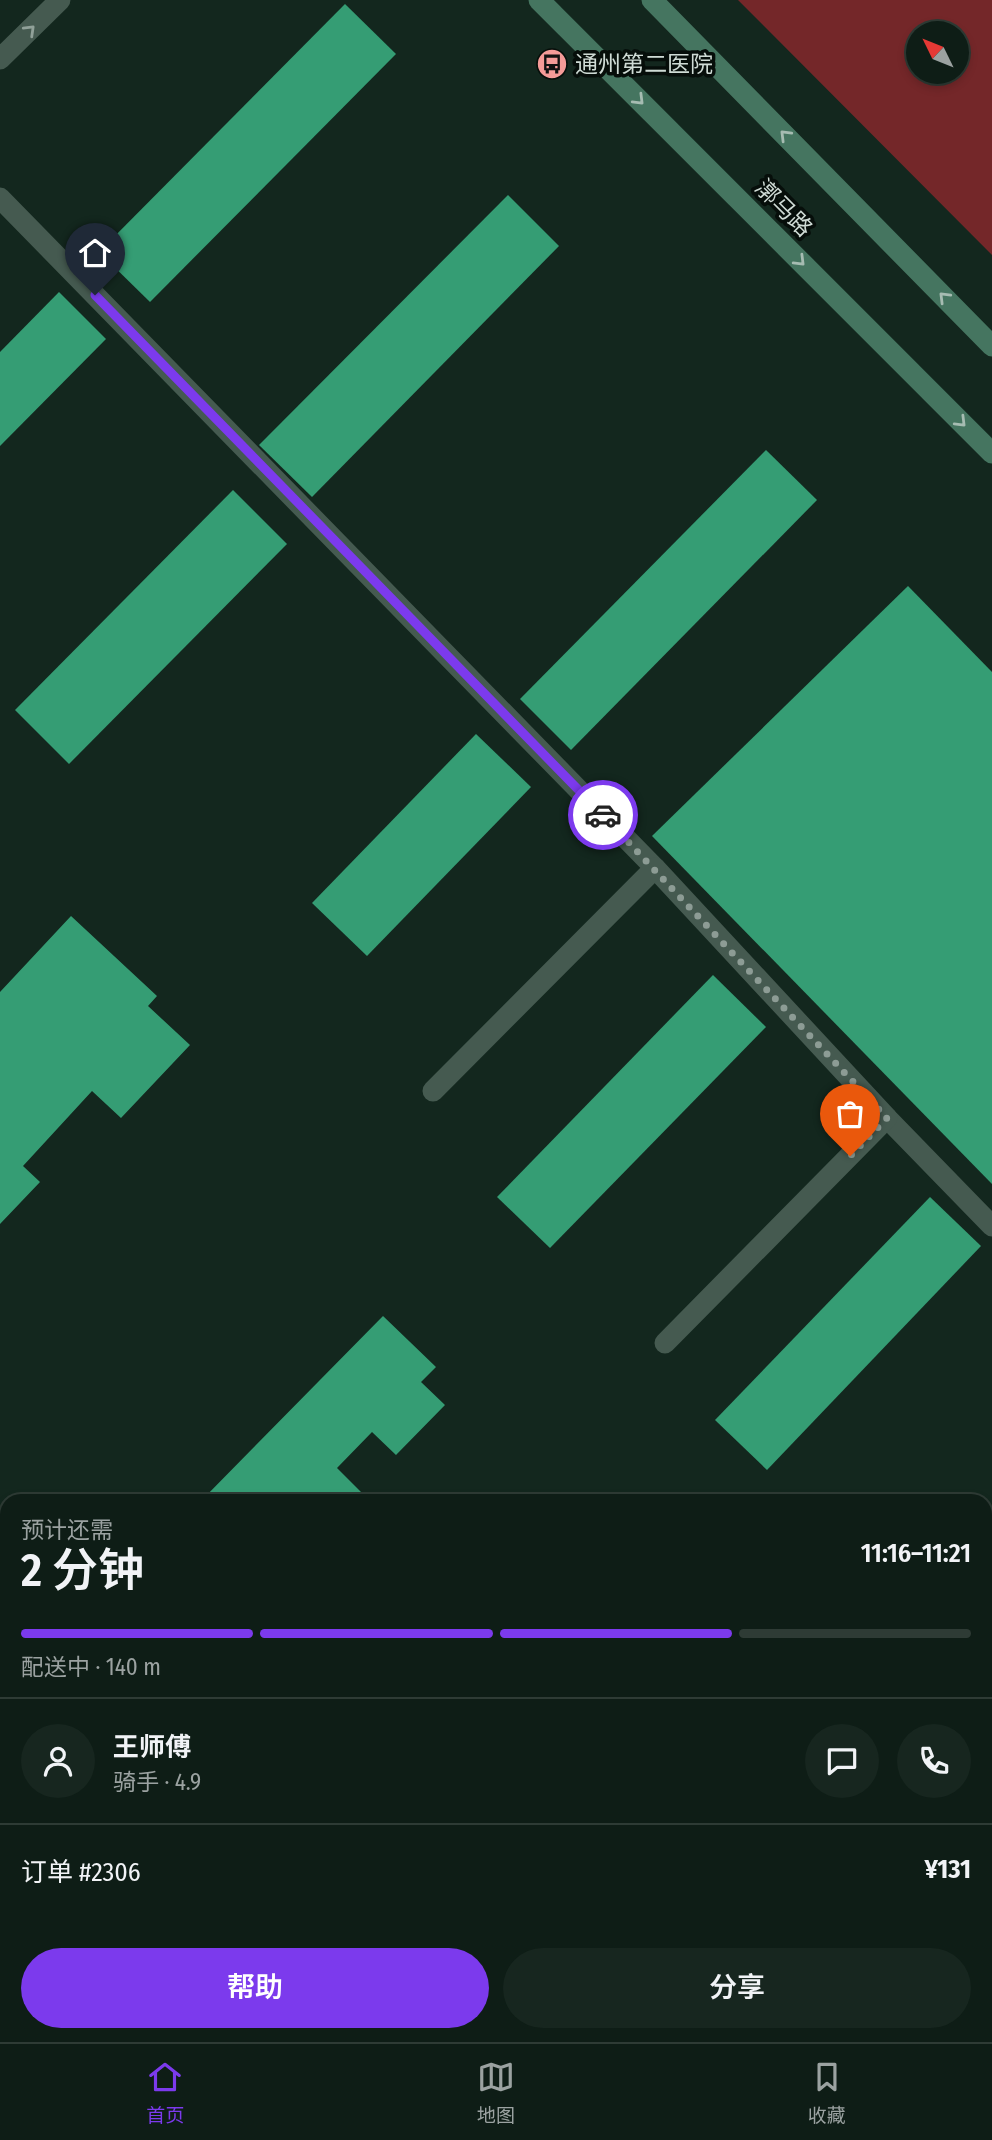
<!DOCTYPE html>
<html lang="zh">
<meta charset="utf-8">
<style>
:root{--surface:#0e1d16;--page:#17261f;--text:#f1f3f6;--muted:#9ba2a1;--line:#2e3b35;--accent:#7c3aed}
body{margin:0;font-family:"Fira Sans Condensed","Noto Sans SC",sans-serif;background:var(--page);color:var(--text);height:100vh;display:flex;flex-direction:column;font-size:26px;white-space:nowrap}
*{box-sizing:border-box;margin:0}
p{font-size:23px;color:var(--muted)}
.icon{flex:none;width:38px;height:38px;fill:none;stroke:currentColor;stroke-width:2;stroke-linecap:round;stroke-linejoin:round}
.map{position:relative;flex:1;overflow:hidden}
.drawer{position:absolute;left:0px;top:1494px;width:992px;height:548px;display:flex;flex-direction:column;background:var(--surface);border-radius:21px 21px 0 0;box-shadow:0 4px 10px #0003,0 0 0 2px var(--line)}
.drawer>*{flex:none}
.needle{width:46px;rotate:313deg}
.buttons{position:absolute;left:906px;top:21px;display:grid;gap:14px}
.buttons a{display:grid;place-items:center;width:63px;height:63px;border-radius:50%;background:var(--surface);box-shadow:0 4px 10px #0003,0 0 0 2px var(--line);font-size:35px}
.pin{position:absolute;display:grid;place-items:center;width:60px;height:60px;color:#fff;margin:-72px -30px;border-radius:50% 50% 50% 0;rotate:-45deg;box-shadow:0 0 7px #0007}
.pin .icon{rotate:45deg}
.courier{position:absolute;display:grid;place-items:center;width:70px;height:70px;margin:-35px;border:5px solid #7c3aed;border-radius:50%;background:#fff;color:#222;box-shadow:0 2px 9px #0007}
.headline em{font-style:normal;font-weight:600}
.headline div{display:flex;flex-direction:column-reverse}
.headline{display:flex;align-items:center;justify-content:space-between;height:119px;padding:0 21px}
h1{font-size:46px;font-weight:600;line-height:52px}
.bar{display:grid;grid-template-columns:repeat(4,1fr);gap:10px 7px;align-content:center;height:84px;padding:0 21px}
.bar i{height:9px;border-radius:5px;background:var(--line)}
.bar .current{background:var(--accent)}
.bar p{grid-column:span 4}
.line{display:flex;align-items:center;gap:18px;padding:0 21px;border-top:2px solid var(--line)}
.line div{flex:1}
.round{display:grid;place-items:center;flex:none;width:74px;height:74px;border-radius:37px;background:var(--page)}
.primary-button{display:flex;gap:14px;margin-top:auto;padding:14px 21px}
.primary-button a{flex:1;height:80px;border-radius:42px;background:var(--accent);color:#fff;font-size:28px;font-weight:600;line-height:80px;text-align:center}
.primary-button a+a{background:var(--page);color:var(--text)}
.dock{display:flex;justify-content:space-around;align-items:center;height:98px;border-top:2px solid var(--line);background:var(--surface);font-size:19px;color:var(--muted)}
.dock a{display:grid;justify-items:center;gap:4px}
.dock .current{color:var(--accent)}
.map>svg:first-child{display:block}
.green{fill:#742729;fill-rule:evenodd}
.building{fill:#359d74}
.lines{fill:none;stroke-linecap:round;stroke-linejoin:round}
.street{stroke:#455a50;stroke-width:21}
.secondary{stroke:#457560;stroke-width:21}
.oneway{stroke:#91a199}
.oneway2{stroke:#a6bcb2}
.done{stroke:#8d9c95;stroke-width:7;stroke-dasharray:0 12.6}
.route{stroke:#7c3aed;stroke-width:9}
.labels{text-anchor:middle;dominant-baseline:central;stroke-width:7;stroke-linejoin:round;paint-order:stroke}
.poi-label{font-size:23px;fill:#cfdbd5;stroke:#060e0a;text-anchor:start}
.street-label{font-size:23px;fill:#cfdbd5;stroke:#060e0a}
</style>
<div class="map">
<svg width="992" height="2042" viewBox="0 0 992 2042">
<rect width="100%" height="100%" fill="#13271e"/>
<path class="green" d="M 738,0 L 992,0 L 992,255 ZM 919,33 L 957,33 L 957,72 L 919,72 Z"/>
<g class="building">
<path d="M 345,4 L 396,54 L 150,302 L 99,252 Z"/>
<path d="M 508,195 L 559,246 L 312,497 L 259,445 Z"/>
<path d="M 59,292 L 106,339 L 0,446 L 0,352 Z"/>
<path d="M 766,450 L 817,500 L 571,750 L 520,699 Z"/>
<path d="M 233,490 L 287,544 L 69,764 L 15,710 Z"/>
<path d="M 908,586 L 992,672 L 992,1184 L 652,836 Z"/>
<path d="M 476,734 L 531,787 L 367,956 L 312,903 Z"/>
<path d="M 71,916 L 157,996 L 148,1006 L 190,1045 L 121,1118 L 92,1091 L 23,1166 L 40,1182 L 0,1224 L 0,992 Z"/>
<path d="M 713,975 L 766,1027 L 550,1248 L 497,1197 Z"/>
<path d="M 930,1197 L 981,1246 L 767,1470 L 715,1420 Z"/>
<path d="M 383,1316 L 436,1367 L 421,1382 L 445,1405 L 396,1455 L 372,1432 L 337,1468 L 361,1492 L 351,1502 L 200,1502 Z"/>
<path d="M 985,1792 L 992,1798 L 992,1921 L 985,1929 Z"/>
<path d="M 0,1935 L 7,1942 L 7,2014 L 0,2021 Z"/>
<path d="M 764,2035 L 886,2035 L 883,2038 L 887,2042 L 757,2042 Z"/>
</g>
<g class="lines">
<g class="street">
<path d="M 0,59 L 60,0"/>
<path d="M 0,198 L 655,868 L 887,1118 L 992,1226"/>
<path d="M 433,1091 L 655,868"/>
<path d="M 665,1343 L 887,1118"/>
<path d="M 0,1757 L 7,1763"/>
<path d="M 290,2035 L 297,2042"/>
</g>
<g class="secondary">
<path d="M 539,0 L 992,453"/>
<path d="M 652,0 L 992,346"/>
<path d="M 985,1536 L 992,1529"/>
<path d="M 985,1600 L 992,1593"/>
<path d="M 483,2042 L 490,2035"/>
<path d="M 554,2042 L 560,2035"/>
</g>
</g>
<defs><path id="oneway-chevron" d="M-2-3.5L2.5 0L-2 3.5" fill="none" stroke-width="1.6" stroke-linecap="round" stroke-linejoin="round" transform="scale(1.75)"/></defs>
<use class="oneway" href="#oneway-chevron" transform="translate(30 30) rotate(-44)"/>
<g class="oneway2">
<use href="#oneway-chevron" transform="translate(639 100) rotate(45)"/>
<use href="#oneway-chevron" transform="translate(785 135) rotate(-135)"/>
<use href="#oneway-chevron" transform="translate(800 261) rotate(45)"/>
<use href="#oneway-chevron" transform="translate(944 297) rotate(-135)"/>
<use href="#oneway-chevron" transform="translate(961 422) rotate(45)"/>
</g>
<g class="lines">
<path class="done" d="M 603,815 L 887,1118 L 850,1156"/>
<path class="route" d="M 95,295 L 603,815"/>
</g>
<defs>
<g id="bus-disc" transform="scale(1.575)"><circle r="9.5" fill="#f59b98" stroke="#060e0a"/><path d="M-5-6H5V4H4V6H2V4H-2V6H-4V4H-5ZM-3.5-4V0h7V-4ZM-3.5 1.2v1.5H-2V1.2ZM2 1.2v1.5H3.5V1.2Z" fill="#111"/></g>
</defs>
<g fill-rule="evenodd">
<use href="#bus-disc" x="552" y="64"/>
</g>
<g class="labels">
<g class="poi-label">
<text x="575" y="64">通州第二医院</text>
</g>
<g class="street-label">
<text transform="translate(784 208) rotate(45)">漷马路</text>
</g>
</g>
</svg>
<div class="buttons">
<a><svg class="needle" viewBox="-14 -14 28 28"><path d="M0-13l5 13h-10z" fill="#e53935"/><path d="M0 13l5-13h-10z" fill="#9ba2a1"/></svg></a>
</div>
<div class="pin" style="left:850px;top:1156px;background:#ea580c"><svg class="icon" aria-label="bag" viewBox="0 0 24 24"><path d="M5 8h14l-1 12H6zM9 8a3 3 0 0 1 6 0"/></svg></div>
<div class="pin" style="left:95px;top:295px;background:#1f2937"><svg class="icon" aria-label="home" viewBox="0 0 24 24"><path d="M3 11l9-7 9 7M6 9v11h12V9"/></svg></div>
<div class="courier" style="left:603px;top:815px"><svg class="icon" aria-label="car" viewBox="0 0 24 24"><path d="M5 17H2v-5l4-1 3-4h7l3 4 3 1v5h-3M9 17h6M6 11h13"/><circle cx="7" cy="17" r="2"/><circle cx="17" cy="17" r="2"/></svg></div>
<section class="drawer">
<div class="headline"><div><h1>2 分钟</h1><p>预计还需</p></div><em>11:16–11:21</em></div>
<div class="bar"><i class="current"></i><i class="current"></i><i class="current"></i><i></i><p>配送中 · 140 m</p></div>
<div class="line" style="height:126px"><a class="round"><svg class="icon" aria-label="person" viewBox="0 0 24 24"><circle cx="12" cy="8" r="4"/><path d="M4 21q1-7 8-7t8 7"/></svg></a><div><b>王师傅</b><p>骑手 · 4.9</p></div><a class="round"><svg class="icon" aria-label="chat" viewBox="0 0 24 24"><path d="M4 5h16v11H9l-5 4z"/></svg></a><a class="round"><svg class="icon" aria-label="phone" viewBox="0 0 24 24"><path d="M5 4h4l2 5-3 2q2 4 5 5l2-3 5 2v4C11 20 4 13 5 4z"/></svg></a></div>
<div class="line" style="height:91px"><div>订单 #2306</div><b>¥131</b></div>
<div class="primary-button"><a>帮助</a><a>分享</a></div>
</section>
</div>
<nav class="dock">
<a class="current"><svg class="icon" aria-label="home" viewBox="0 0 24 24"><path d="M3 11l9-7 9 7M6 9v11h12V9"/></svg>首页</a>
<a><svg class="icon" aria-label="map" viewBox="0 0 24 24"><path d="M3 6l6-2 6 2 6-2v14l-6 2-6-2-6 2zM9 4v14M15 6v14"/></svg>地图</a>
<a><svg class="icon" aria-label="saved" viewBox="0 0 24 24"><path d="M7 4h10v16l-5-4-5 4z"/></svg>收藏</a>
</nav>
